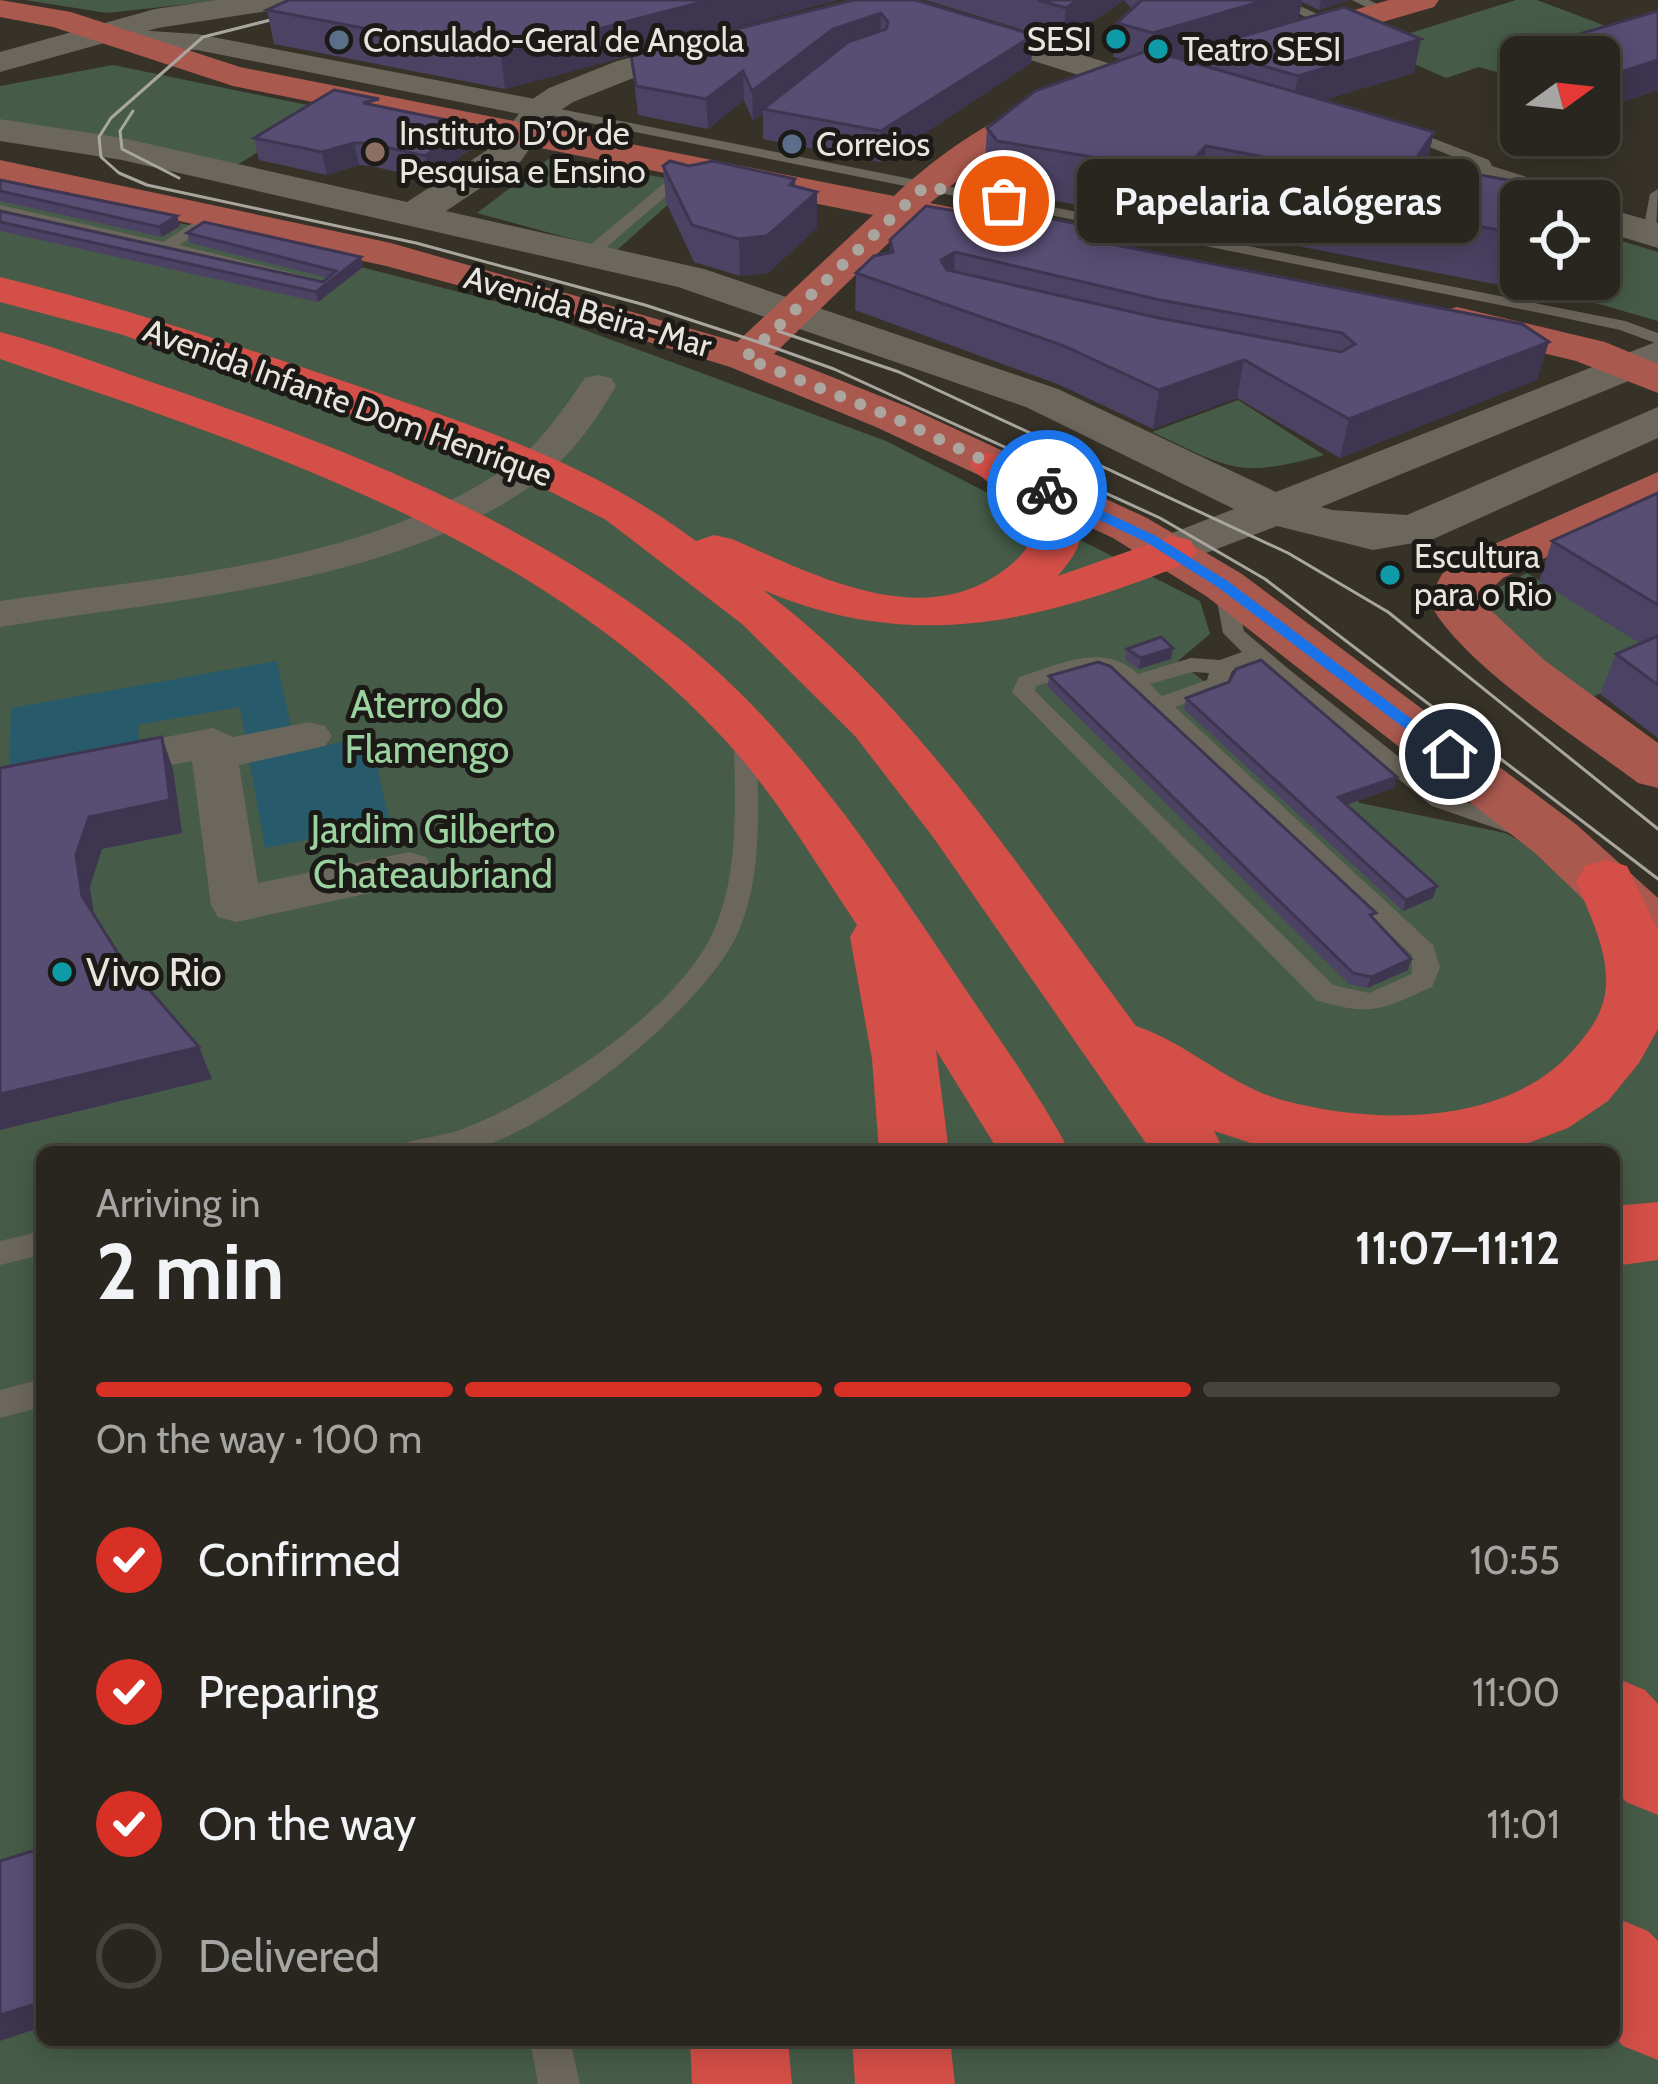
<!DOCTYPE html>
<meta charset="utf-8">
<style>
:root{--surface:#28261e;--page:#34322b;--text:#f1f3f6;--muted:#a5a5a4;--line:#44433c;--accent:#d93025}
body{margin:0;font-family:Cabin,sans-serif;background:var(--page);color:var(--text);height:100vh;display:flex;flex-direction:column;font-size:45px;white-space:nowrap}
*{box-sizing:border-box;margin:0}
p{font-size:39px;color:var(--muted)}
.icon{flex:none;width:66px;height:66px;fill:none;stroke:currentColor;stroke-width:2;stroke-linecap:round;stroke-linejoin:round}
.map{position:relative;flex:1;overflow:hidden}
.panel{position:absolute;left:36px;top:1146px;width:1584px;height:900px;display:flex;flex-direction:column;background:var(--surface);border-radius:18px;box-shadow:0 6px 30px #0003,0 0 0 3px var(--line)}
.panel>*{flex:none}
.needle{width:78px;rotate:75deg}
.fabs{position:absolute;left:1500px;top:36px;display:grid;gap:24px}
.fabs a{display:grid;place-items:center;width:120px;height:120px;border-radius:18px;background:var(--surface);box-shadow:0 6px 30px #0003,0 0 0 3px var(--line);font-size:60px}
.pin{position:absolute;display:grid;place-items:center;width:102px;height:102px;color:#fff;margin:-51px;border:6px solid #fff;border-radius:50%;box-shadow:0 3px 12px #0007}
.courier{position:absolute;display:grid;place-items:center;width:120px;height:120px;margin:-60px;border:9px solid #1a73e8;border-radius:50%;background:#fff;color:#222;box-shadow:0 3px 15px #0007}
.bubble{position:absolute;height:84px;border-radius:18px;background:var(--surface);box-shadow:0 6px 30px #0003,0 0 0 3px var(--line);font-size:39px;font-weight:800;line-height:84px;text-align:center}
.overview em{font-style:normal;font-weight:800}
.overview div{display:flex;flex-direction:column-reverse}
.overview{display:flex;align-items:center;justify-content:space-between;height:204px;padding:0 60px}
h1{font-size:78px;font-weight:800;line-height:90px}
.bar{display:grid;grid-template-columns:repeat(4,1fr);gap:18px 12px;align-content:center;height:144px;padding:0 60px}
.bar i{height:15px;border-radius:9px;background:var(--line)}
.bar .on{background:var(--accent)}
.bar p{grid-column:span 4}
ol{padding:0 60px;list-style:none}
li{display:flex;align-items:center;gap:36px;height:132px}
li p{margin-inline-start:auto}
li .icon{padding:12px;border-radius:50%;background:var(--accent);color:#fff;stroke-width:4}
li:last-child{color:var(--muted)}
li i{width:66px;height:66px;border:6px solid var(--line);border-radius:50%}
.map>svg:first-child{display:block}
.green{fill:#465c48;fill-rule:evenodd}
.water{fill:#275a6b}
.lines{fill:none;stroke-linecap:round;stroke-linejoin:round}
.lane{fill:#6c675c;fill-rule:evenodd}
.street{fill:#6c675c;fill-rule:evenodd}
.secondary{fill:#6c675c;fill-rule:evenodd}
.primary{fill:#aa594f;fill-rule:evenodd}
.highway{fill:#d34f47;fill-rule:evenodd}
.tram{stroke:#a9a69f;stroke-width:3}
.wall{fill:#4c4263;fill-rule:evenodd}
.shaded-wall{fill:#3e3650}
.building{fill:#584d73;stroke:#3e3650;stroke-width:3;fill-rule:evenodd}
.route{fill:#1a73e8}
.done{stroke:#aaa69f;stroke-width:12;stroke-dasharray:0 21.6}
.culture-dot{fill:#0f9aa8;stroke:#1c1a16;stroke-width:4.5}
.service-dot{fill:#5c6f8a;stroke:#1c1a16;stroke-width:4.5}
.education-dot{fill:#8d6e63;stroke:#1c1a16;stroke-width:4.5}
.labels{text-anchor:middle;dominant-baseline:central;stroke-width:10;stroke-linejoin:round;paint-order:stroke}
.far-poi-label{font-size:33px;fill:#e8e5df;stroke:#1c1a16;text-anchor:start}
.far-street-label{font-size:33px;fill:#e8e5df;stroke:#1c1a16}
.park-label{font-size:39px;fill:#9bd2a0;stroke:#1c1a16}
.poi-label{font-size:39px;fill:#e8e5df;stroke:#1c1a16;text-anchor:start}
</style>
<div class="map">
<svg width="1658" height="2084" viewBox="0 0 1658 2084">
<rect width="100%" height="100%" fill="#363228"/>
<g class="green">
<path d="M 25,0 L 225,0 L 107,13 Z"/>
<path d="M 1516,0 L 1537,0 L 1648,42 L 1599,57 L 1521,57 L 1521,79 L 1479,67 L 1446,78 L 1372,45 Z"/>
<path d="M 113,65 L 327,109 L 237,165 L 0,119 L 0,86 Z"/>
<path d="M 551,157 L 692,183 L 616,251 L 477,213 Z"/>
<path d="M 0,188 L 220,231 L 533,311 L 886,441 L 1200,601 L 1210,634 L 1178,661 L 1360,803 L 1505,833 L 1538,850 L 1658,962 L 1658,2084 L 0,2084 ZM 42,1152 L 1614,1152 L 1614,2040 L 42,2040 Z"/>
<path d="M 1615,239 L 1658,252 L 1658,321 L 1578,298 L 1590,279 L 1599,279 L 1599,265 Z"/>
<path d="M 1238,400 L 1324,455 C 1238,479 1231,469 1152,432 Z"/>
<path d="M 1527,573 L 1658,654 L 1658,669 L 1585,700 L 1485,605 L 1494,590 Z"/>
</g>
<path class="water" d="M 277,661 L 296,751 L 370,737 L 390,823 L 265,848 L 240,707 L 138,725 L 139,745 L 9,771 L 11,708 Z"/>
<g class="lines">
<g class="lane">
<path d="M 1270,0 L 1287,0 L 1343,26 L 1331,29 Z"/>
<path d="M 1352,0 L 1369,0 L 1392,11 L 1380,14 Z"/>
<path d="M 540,105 L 1625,321 L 1658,333 L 1658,344 L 1620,330 L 1555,316 L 535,112 L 535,106 Z"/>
<path d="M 1394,127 L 1404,127 L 1489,160 L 1492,166 L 1593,198 L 1578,201 L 1488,175 L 1478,183 L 1468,183 L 1465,180 L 1477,166 L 1394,133 Z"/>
<path d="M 686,165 L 699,168 L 595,257 L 583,257 L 583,251 Z"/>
<path d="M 1658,189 L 1656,233 L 1642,236 L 1650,194 Z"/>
<path d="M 0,205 L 163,242 L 213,210 L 221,215 L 219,218 L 179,245 L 334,283 L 326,288 L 0,215 Z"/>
<path d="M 1224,579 L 1234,585 L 1244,631 L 1286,667 L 1448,796 L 1533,824 L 1536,830 L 1524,838 L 1432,806 L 1254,662 L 1232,671 L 1225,689 L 1175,707 L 1433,945 L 1440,967 L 1432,987 C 1380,1010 1372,1017 1316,1000 L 1012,692 L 1019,677 C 1059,665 1103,641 1138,674 L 1191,658 L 1220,660 L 1242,652 L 1223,633 L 1214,585 ZM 1097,668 L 1111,673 L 1412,955 L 1412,974 L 1369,993 L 1333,985 L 1035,691 L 1036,686 ZM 1192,672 L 1209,673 L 1207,680 L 1162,696 L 1150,684 Z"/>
<path d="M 745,722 L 756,729 C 757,794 765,866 740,928 C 710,1005 543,1138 462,1152 C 442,1155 418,1152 398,1152 L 402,1144 C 422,1137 445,1136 465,1128 C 544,1097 679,1011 714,930 C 741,869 734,794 734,729 Z"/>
<path d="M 42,1231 L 42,1255 L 0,1265 L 0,1241 Z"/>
<path d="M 42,1379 L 42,1407 L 0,1418 L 0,1390 Z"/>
<path d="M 530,2040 L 570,2040 L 580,2084 L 538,2084 Z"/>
</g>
<g class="street">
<path d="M 104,28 L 197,34 L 540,100 L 554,109 L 540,118 L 197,50 L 95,42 L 91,36 Z"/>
<path d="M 598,375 L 611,378 L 616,386 C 595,422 569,459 534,484 C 390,586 171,599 0,627 L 0,601 C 168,575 361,566 506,468 C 540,445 562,411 585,378 Z"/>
<path d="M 309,722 L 325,726 L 332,736 L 325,746 L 239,765 L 258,883 L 409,852 L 426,857 L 434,869 L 426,881 L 236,922 L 218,917 L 211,905 L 192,761 L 0,799 L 0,769 L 213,728 L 233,737 Z"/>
</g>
<g class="secondary">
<path d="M 218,0 L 297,0 L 281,9 L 158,28 L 0,72 L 0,52 L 155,9 Z"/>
<path d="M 856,0 L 905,0 L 1192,89 L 1197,96 L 1192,103 L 1168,103 L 861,7 Z"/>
<path d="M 721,35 L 733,38 L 738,45 L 733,52 L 641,75 L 573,102 L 552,116 L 521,161 L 446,211 L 704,269 L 1058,389 L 1276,492 L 1658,341 L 1658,369 L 1321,507 L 1332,510 L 1407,515 L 1658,407 L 1658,438 L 1431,540 L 1373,550 L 1277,526 L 1172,566 L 1154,562 L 1147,551 L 1154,540 L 1234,509 L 1026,407 L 678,287 L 122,160 L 0,141 L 0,119 L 122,138 L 407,202 L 495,145 L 528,102 L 549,88 L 617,61 Z"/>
<path d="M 1599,206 L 1658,223 L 1658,248 L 1599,230 Z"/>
</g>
<g class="primary">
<path d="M 0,0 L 71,12 L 240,67 L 894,196 C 930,161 1029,85 1081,98 L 1087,105 L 1081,112 L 1000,146 L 930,203 L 1023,222 L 1029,230 L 1023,238 L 1009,242 L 910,222 L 774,354 L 908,407 L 1147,518 L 1242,574 L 1577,825 L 1658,898 L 1658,956 L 1636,950 L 1535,853 L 1206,596 L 1113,538 L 876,427 L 730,367 L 494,295 L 386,266 L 0,182 L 0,160 L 391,243 L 737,342 L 873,215 L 233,86 L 53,27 L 0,17 Z"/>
<path d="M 1389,0 L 1439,0 L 1434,7 L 1283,51 L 1267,41 L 1271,34 Z"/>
<path d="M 1457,307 L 1605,342 L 1658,364 L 1658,393 L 1576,361 L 1442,329 L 1436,320 L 1442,311 Z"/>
<path d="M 1658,472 L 1658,504 L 1503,578 L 1480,600 L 1544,660 L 1658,743 L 1658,788 L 1638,783 C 1580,739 1459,663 1428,600 L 1442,574 L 1467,556 Z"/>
</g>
<g class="highway">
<path d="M 0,277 C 119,306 233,344 349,383 C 474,426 588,461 696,541 L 714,535 L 732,539 C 817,576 924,634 1008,567 C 1023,555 1036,542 1028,521 C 1019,496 984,486 970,464 L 976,454 C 1012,445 1080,495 1080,535 C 1080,551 1067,564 1058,576 L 1172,536 L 1190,540 L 1197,551 L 1190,562 C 1043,621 914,655 763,590 C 916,704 1023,875 1136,1026 C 1188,1043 1228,1085 1282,1100 C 1374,1125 1507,1127 1574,1049 C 1591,1030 1604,1012 1606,986 C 1608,949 1589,914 1576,881 L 1585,866 L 1606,860 L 1627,866 L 1658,930 L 1658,1029 L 1639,1063 L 1608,1101 L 1568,1128 L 1505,1152 L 1278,1152 L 1214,1131 L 1225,1152 L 1152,1152 L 933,837 L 855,736 L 742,624 L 606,520 L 506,469 L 120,334 L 0,302 Z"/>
<path d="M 0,332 C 58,347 115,370 172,389 C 352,451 532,522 682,641 C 797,733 881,863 962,984 C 999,1039 1039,1094 1070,1152 L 999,1152 L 936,1050 L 949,1152 L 879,1152 L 872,1059 L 850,937 L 857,925 C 816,864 775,794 725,740 C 534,534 258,448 0,359 Z"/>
<path d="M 1658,1202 L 1658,1260 L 1614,1266 L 1614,1206 Z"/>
<path d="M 1614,1677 L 1645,1690 L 1658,1704 L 1658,1815 L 1626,1802 L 1614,1788 Z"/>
<path d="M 1614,1917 L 1648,1931 L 1658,1941 L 1658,2060 L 1623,2046 L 1614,2036 Z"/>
<path d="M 690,2040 L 788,2040 L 792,2084 L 692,2084 Z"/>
<path d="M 852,2040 L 950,2040 L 955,2084 L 855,2084 Z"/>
</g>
<g class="tram">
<path d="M 350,0 L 203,37 L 111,118 L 99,137 L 101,157 L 119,173 L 147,185 L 416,243 L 645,305 L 761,343 L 834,369 L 1160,518 L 1265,579 L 1658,879"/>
<path d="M 133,111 L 120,131 L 122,149 L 179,178"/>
<path d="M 778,331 L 899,372 L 1288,553 L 1388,612 L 1658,829"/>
</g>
</g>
<g class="wall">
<path d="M 854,0 L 1031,63 L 881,162 L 763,139 L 763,114 L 753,121 L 744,100 L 708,129 L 638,115 L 631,55 L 505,89 L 274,44 L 267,10 L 636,54 Z"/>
<path d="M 925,0 L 1124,0 L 1063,42 Z"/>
<path d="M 1124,0 L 1349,0 L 1319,10 L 1302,2 L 1298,20 L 1414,73 L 1323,100 L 1434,132 L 1426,166 L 1521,201 L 1521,279 L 1569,279 L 1562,297 L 1292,245 L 1298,216 L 1199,196 L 1175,222 L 994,190 L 984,178 L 987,128 L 1121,59 L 1113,57 L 1117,23 L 1132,9 ZM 1201,52 L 1199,64 L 1179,58 L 1187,56 Z"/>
<path d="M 1658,11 L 1658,90 L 1599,110 L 1599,57 L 1533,57 L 1535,47 Z"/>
<path d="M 380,106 L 474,147 L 429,179 L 371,166 L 359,165 L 327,175 L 259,160 L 254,138 Z"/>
<path d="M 663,166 L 795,186 L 817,192 L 817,228 L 768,273 L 740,276 L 694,262 L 666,202 Z"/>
<path d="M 0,180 L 177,216 L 180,226 L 162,237 L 0,201 Z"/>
<path d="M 0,211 L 323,282 L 328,278 L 190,243 L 187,233 L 363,267 L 318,302 L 0,231 Z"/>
<path d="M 1082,238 L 1537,380 L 1340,458 L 1237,398 L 1153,429 L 1060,385 L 855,310 L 856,273 L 890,252 L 890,240 Z"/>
<path d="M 1658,493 L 1658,738 L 1600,694 L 1616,654 L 1640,643 L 1539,581 L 1552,541 Z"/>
<path d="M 1127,649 L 1171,659 L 1139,669 L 1125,660 Z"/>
<path d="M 1049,676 L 1374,919 L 1408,970 L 1367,988 L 1349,984 L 1048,687 Z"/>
<path d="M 1186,698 L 1397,777 L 1393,788 L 1346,805 L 1433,898 L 1403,911 L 1184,709 Z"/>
</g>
<g class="shaded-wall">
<path d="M 710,0 L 839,0 L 505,89 L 501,54 Z"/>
<path d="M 1078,0 L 1124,0 L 1063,42 L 1066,8 Z"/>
<path d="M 1266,0 L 1302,0 L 1298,22 L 1201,48 L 1200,52 L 1149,68 L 1153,33 Z"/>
<path d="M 1321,0 L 1349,0 L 1319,10 Z"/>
<path d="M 881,13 L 880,42 L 763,109 L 763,114 L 753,121 L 752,91 L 833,29 Z"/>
<path d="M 1034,35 L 1031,63 L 881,162 L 881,131 Z"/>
<path d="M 1421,39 L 1414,73 L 1291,110 L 1298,76 Z"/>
<path d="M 1658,60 L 1658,90 L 1599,110 L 1609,76 Z"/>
<path d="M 743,71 L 744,100 L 708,129 L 706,99 Z"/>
<path d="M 471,125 L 474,147 L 429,179 L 425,156 Z"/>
<path d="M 1434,132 L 1422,182 L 1401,214 L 1413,163 Z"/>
<path d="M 354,143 L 359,165 L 327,175 L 322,152 Z"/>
<path d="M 1206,146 L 1199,196 L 1175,222 L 1182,172 Z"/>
<path d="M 795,179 L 796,211 L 817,192 L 817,228 L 768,273 L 740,276 L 739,239 Z"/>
<path d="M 177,216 L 180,226 L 162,237 L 159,227 Z"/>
<path d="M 955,252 L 953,290 L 941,260 Z"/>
<path d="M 361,257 L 363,267 L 318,302 L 316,292 Z"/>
<path d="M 1549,342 L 1537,380 L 1340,458 L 1349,419 Z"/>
<path d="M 1244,360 L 1237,398 L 1153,429 L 1159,390 Z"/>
<path d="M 1173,648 L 1171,659 L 1139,669 L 1141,658 Z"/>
<path d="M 162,737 L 173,769 L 182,833 L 102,849 L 90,887 L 96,929 L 82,896 L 76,855 L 89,817 Z"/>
<path d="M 1397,777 L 1393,788 L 1335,809 L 1338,797 Z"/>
<path d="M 1437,886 L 1433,898 L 1403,911 L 1406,900 Z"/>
<path d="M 1411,959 L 1408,970 L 1367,988 L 1371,977 Z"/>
<path d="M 199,1047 L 212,1079 L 0,1130 L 0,1094 Z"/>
<path d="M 42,2002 L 42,2027 L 0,2041 L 0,2015 Z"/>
</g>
<g class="building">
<path d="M 289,0 L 710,0 L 501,54 L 267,10 Z"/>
<path d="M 854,0 L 915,0 L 1034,35 L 881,131 L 763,109 L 848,42 L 886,29 L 888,22 L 881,13 L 833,29 L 752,91 L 743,71 L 706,99 L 636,86 L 631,55 Z"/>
<path d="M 1038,0 L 1078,0 L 1066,8 Z"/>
<path d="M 1142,0 L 1266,0 L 1153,33 L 1117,23 Z"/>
<path d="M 1344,7 L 1421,39 L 1298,76 L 1201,48 Z"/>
<path d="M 1658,11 L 1658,60 L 1609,76 L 1599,72 L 1599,57 L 1562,57 L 1535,47 Z"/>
<path d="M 1149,50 L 1434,132 L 1413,163 L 1598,196 L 1596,201 L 1521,201 L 1521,234 L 1302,194 L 1320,168 L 1206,146 L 1182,172 L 997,141 L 987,128 L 1035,91 Z"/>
<path d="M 334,90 L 379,99 L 363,103 L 471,125 L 425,156 L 367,143 L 354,143 L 322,152 L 254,138 Z"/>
<path d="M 670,161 L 689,166 L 713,161 L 795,179 L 790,185 L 817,192 L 767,236 L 739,239 L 692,225 L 663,166 Z"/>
<path d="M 0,180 L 177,216 L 159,227 L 0,191 Z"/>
<path d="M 982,205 L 1083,225 L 1080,238 L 1522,324 L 1549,342 L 1349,419 L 1244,360 L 1159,390 L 1064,346 L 856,273 L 874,256 L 893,252 L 890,240 L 926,206 L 974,214 ZM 955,252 L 1160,300 L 1342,333 L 1355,344 L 1341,352 L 1159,318 L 947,270 L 941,260 Z"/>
<path d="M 0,211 L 323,282 L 336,271 L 187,233 L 204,222 L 361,257 L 316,292 L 0,222 Z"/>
<path d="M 1658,493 L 1658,605 L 1552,541 Z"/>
<path d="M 1658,636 L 1658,685 L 1616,654 Z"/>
<path d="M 1161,637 L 1173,648 L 1141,658 L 1127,649 Z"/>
<path d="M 1261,660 L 1397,777 L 1338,797 L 1437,886 L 1406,900 L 1186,698 L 1229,682 L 1236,669 Z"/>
<path d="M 1098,662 L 1110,666 L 1376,913 L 1370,915 L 1411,959 L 1371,977 L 1353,973 L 1049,676 Z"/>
<path d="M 162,737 L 170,800 L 89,817 L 76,855 L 82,896 L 119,955 L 199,1047 L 0,1094 L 0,768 Z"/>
<path d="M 42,1848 L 42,2002 L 0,2015 L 0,1861 Z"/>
</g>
<path class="route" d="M 1042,487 L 1052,487 L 1156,536 L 1229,582 L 1458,754 L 1444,758 L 1219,588 L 1146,542 L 1042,493 Z"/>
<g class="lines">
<path class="done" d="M 1004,201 L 925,186 L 745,358 L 892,417 L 1047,490"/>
</g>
<g class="culture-dot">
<circle cx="1116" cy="39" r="12"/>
<circle cx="1158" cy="49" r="12"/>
<circle cx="1390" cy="575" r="12"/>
<circle cx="62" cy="972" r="12"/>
</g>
<g class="service-dot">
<circle cx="339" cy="40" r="12"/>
<circle cx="792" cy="144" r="12"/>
</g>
<circle class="education-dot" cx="375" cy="152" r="12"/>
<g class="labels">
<g class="far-poi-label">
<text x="1092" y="39" text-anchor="end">SESI</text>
<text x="363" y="40">Consulado-Geral de Angola</text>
<text x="1182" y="49">Teatro SESI</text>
<text x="399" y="133">Instituto D’Or de<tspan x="399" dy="38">Pesquisa e Ensino</tspan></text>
<text x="816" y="144">Correios</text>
<text x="1414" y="556">Escultura<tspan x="1414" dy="38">para o Rio</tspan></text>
</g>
<g class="far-street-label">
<text transform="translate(588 311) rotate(16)">Avenida Beira-Mar</text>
<text transform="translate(348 402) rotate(20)">Avenida Infante Dom Henrique</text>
</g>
<g class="park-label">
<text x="427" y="704">Aterro do<tspan x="427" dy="45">Flamengo</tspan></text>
<text x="433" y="829">Jardim Gilberto<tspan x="433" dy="45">Chateaubriand</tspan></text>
</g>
<g class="poi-label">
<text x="86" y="972">Vivo Rio</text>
</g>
</g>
</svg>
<div class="fabs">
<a><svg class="needle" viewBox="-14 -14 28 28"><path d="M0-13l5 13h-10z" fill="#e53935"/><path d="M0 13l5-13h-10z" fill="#a5a5a4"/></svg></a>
<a><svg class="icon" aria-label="locate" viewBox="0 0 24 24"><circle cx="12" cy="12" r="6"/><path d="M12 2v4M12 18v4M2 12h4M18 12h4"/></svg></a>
</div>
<div class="pin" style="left:1004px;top:201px;background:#ea580c"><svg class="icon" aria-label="bag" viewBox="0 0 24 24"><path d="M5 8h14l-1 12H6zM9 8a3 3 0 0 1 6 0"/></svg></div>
<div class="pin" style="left:1450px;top:754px;background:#1f2937"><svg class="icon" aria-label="home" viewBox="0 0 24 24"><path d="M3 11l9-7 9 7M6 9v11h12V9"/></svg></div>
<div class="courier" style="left:1047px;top:490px"><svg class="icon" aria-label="bike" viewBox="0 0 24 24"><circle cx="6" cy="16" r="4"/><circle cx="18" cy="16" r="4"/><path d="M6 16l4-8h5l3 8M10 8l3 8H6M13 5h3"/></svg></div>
<div class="bubble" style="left:1077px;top:159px;width:402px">Papelaria Calógeras</div>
<section class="panel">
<div class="overview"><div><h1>2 min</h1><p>Arriving in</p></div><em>11:07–11:12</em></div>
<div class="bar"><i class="on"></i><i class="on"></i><i class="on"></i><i></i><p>On the way · 100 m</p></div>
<ol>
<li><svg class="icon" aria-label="check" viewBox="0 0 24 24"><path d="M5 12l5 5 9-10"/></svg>Confirmed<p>10:55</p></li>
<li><svg class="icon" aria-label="check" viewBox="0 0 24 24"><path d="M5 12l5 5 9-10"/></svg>Preparing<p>11:00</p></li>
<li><svg class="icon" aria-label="check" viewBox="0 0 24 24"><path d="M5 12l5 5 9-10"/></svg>On the way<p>11:01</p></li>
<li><i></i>Delivered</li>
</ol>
</section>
</div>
